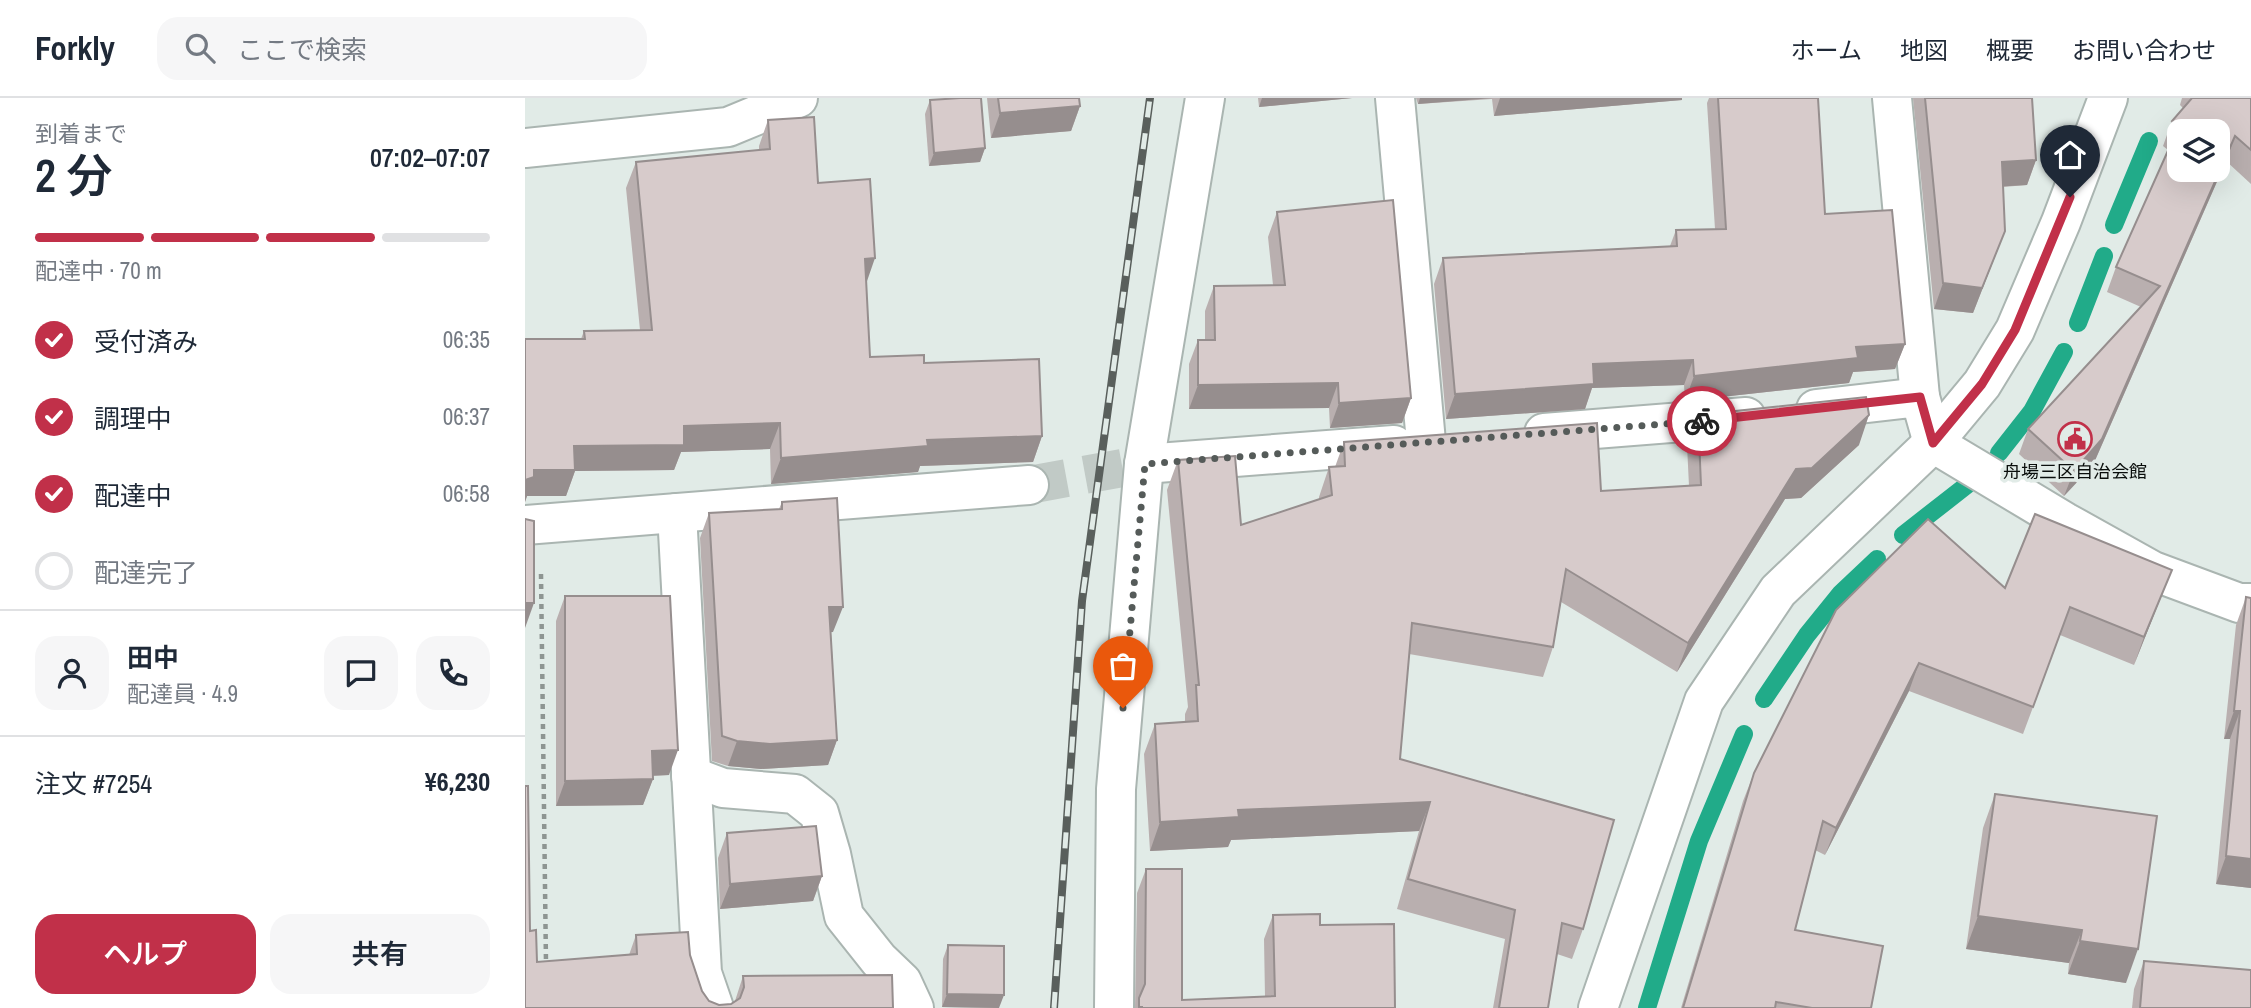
<!DOCTYPE html>
<html lang="ja">
<meta charset="utf-8">
<style>
:root{--surface:#fff;--page:#f6f6f7;--text:#1f2937;--muted:#747a83;--line:#e0e1e3;--accent:#c13049}
body{margin:0;font-family:"Archivo Narrow","Noto Sans JP",sans-serif;background:var(--page);color:var(--text);height:100vh;display:flex;flex-direction:column;font-size:26px;white-space:nowrap}
*{box-sizing:border-box;margin:0}
p{font-size:23px;color:var(--muted)}
.icon{flex:none;width:38px;height:38px;fill:none;stroke:currentColor;stroke-width:2;stroke-linecap:round;stroke-linejoin:round}
.map{position:relative;flex:1;overflow:hidden}
.details{display:flex;flex-direction:column;background:var(--surface);width:525px}
.details>*{flex:none}
.fabs{position:absolute;left:1642px;top:21px;display:grid;gap:14px}
.fabs a{display:grid;place-items:center;width:63px;height:63px;border-radius:14px;background:var(--surface);box-shadow:0 7px 28px #0002;font-size:35px}
.pin{position:absolute;display:grid;place-items:center;width:60px;height:60px;color:#fff;margin:-72px -30px;border-radius:50% 50% 50% 0;rotate:-45deg;box-shadow:0 0 7px #0007}
.pin .icon{rotate:45deg}
.courier{position:absolute;display:grid;place-items:center;width:70px;height:70px;margin:-35px;border:5px solid #c13049;border-radius:50%;background:#fff;color:#222;box-shadow:0 2px 9px #0007}
.summary em{font-style:normal;font-weight:600}
.summary div{display:flex;flex-direction:column-reverse}
.summary{display:flex;align-items:center;justify-content:space-between;height:119px;padding:0 35px}
h1{font-size:46px;font-weight:600;line-height:52px}
.bar{display:grid;grid-template-columns:repeat(4,1fr);gap:10px 7px;align-content:center;height:84px;padding:0 35px}
.bar i{height:9px;border-radius:5px;background:var(--line)}
.bar .on{background:var(--accent)}
.bar p{grid-column:span 4}
.line{display:flex;align-items:center;gap:18px;padding:0 35px;border-top:2px solid var(--line)}
.line div{flex:1}
.round{display:grid;place-items:center;flex:none;width:74px;height:74px;border-radius:21px;background:var(--page)}
ol{padding:0 35px;list-style:none}
li{display:flex;align-items:center;gap:21px;height:77px}
li p{margin-inline-start:auto}
li .icon{padding:7px;border-radius:50%;background:var(--accent);color:#fff;stroke-width:4}
li:last-child{color:var(--muted)}
li i{width:38px;height:38px;border:4px solid var(--line);border-radius:50%}
.action{display:flex;gap:14px;margin-top:auto;padding:14px 35px}
.action a{flex:1;height:80px;border-radius:21px;background:var(--accent);color:#fff;font-size:28px;font-weight:600;line-height:80px;text-align:center}
.action a+a{background:var(--page);color:var(--text)}
header{display:flex;align-items:center;gap:42px;box-sizing:border-box;height:98px;padding:0 35px;background:var(--surface);border-bottom:2px solid var(--line)}
header strong{font-size:33px}
nav{display:flex;gap:38px;margin-inline-start:auto;font-size:24px}
.search{width:490px;height:63px;background:var(--page);display:flex;align-items:center;gap:18px;box-sizing:border-box;padding:0 24px;border-radius:21px;color:var(--muted);font-size:26px}
main{display:flex;flex:1;min-height:0}
.map>svg:first-child{display:block}
.lines{fill:none;stroke-linecap:round;stroke-linejoin:round}
.stream{stroke:#21ab89;stroke-width:18}
.minor-tunnel{stroke:#c1cac6;stroke-width:38;stroke-dasharray:38 19;stroke-linecap:butt}
.minor-casing{stroke:#aab5b1;stroke-width:42}
.tertiary-casing{stroke:#aab5b1;stroke-width:42}
.path{stroke:#8e9592;stroke-width:4.5;stroke-dasharray:5 5;stroke-linecap:butt}
.minor{stroke:#fff;stroke-width:38}
.tertiary{stroke:#fff;stroke-width:38}
.rail-casing{stroke:#595f5c;stroke-width:8}
.rail{stroke:#e1ebe7;stroke-width:5;stroke-dasharray:16;stroke-linecap:butt}
.wall{fill:#b9afaf}
.shaded-wall{fill:#968e8e}
.building{fill:#d7cbcb;stroke:#968e8e;stroke-width:2;fill-rule:evenodd}
.done{stroke:#555b59;stroke-width:7;stroke-dasharray:0 12.6}
.route{stroke:#c13049;stroke-width:9}
.labels{text-anchor:middle;dominant-baseline:central;stroke-width:7;stroke-linejoin:round;paint-order:stroke}
.poi-label{font-size:18px;fill:#0a0e0c;stroke:#e1ebe7}
</style>
<header>
<strong>Forkly</strong>
<div class="search"><svg class="icon" aria-label="search" viewBox="0 0 24 24"><circle cx="10" cy="10" r="6"/><path d="M15 15l6 6"/></svg>ここで検索</div>
<nav><a>ホーム</a><a>地図</a><a>概要</a><a>お問い合わせ</a></nav>
</header>
<main>
<section class="details">
<div class="summary"><div><h1>2 分</h1><p>到着まで</p></div><em>07:02–07:07</em></div>
<div class="bar"><i class="on"></i><i class="on"></i><i class="on"></i><i></i><p>配達中 · 70 m</p></div>
<ol>
<li><svg class="icon" aria-label="check" viewBox="0 0 24 24"><path d="M5 12l5 5 9-10"/></svg>受付済み<p>06:35</p></li>
<li><svg class="icon" aria-label="check" viewBox="0 0 24 24"><path d="M5 12l5 5 9-10"/></svg>調理中<p>06:37</p></li>
<li><svg class="icon" aria-label="check" viewBox="0 0 24 24"><path d="M5 12l5 5 9-10"/></svg>配達中<p>06:58</p></li>
<li><i></i>配達完了</li>
</ol>
<div class="line" style="height:126px"><a class="round"><svg class="icon" aria-label="person" viewBox="0 0 24 24"><circle cx="12" cy="8" r="4"/><path d="M4 21q1-7 8-7t8 7"/></svg></a><div><b>田中</b><p>配達員 · 4.9</p></div><a class="round"><svg class="icon" aria-label="chat" viewBox="0 0 24 24"><path d="M4 5h16v11H9l-5 4z"/></svg></a><a class="round"><svg class="icon" aria-label="phone" viewBox="0 0 24 24"><path d="M5 4h4l2 5-3 2q2 4 5 5l2-3 5 2v4C11 20 4 13 5 4z"/></svg></a></div>
<div class="line" style="height:91px"><div>注文 #7254</div><b>¥6,230</b></div>
<div class="action"><a>ヘルプ</a><a>共有</a></div>
</section>
<div class="map">
<svg width="1726" height="910" viewBox="0 0 1726 910">
<rect width="100%" height="100%" fill="#e1ebe7"/>
<g class="lines">
<g class="stream">
<path d="M 1589,127 L 1624,43"/>
<path d="M 1553,225 L 1579,158"/>
<path d="M 1474,355 L 1507,313 L 1539,254"/>
<path d="M 1378,437 L 1442,387"/>
<path d="M 1239,601 L 1282,537 L 1316,495 L 1352,461"/>
<path d="M 1122,910 L 1174,743 L 1219,636"/>
</g>
<path class="minor-tunnel" d="M 504,387 L 619,366"/>
<g class="minor-casing">
<g id="minor">
<path d="M 870,0 L 901,344"/>
<path d="M 1367,0 L 1395,299"/>
<path d="M 0,50 L 203,29 L 273,0"/>
<path d="M 1291,311 L 1395,299 L 1408,345 L 1540,424 L 1628,473 L 1714,505 L 1726,505"/>
<path d="M 1019,335 L 1221,319"/>
<path d="M 619,366 L 869,347"/>
<path d="M 152,415 L 177,875 L 189,910"/>
<path d="M 0,427 L 504,387"/>
<path d="M 166,678 L 198,690 L 270,696 L 294,715 L 306,756 L 319,818 L 354,862 L 377,884 L 389,910"/>
<path d="M 589,910 L 591,691 L 619,366 L 680,0"/>
</g>
</g>
<g class="tertiary-casing">
<path id="tertiary" d="M 1073,910 L 1179,603 L 1253,493 L 1408,345 L 1457,286 L 1490,232 L 1536,124 L 1583,0"/>
</g>
<path class="path" d="M 16,476 L 21,866"/>
<use href="#minor" class="minor"/>
<use href="#tertiary" class="tertiary"/>
<g class="rail-casing">
<path id="rail" d="M 529,910 L 557,503 L 625,0"/>
</g>
<use href="#rail" class="rail"/>
</g>
<g class="wall">
<path d="M 462,0 L 554,0 L 555,8 L 546,33 L 466,40 Z"/>
<path d="M 733,0 L 827,0 L 734,9 Z"/>
<path d="M 891,0 L 1157,0 L 1157,2 L 969,18 L 967,1 L 893,6 Z"/>
<path d="M 1184,0 L 1293,0 L 1300,116 L 1380,246 L 1370,271 L 1328,274 L 1324,285 L 1160,303 L 1159,287 L 1067,290 L 1060,311 L 921,321 L 909,186 L 918,160 L 1145,148 L 1151,132 L 1190,131 L 1182,5 Z"/>
<path d="M 1388,0 L 1507,0 L 1511,62 L 1502,87 L 1478,89 L 1480,133 L 1448,215 L 1409,211 Z"/>
<path d="M 1657,0 L 1726,0 L 1726,86 L 1701,63 L 1568,367 L 1539,398 L 1494,356 L 1503,331 L 1616,209 L 1582,194 L 1591,169 L 1643,52 L 1638,48 L 1647,23 L 1658,10 L 1655,7 Z"/>
<path d="M 405,2 L 460,50 L 455,64 L 404,68 L 400,16 Z"/>
<path d="M 243,22 L 293,85 L 341,185 L 345,259 L 399,265 L 517,338 L 508,364 L 395,368 L 393,374 L 246,386 L 245,351 L 156,354 L 149,372 L 50,373 L 41,398 L 2,398 L 0,404 L 0,241 L 56,241 L 59,233 L 115,232 L 101,90 L 111,64 L 234,52 L 234,48 Z"/>
<path d="M 752,114 L 886,300 L 877,325 L 805,330 L 804,310 L 664,311 L 664,266 L 673,242 L 680,242 L 680,213 L 689,188 L 748,187 L 743,139 Z"/>
<path d="M 1173,317 L 1334,347 L 1276,400 L 1260,401 L 1152,574 L 1036,504 L 1028,549 L 1018,579 L 884,556 L 875,661 L 1058,831 L 1047,861 L 1032,856 L 1023,910 L 968,910 L 980,841 L 872,811 L 894,733 L 706,742 L 703,749 L 625,753 L 619,656 L 630,626 L 660,624 L 660,616 L 663,609 L 642,392 L 653,362 L 716,427 L 794,401 L 794,399 L 804,369 L 810,369 L 819,344 L 1076,393 L 1164,388 L 1162,347 Z"/>
<path d="M 257,404 L 308,534 L 306,534 L 312,642 L 303,667 L 236,671 L 203,668 L 187,663 L 175,440 L 184,415 L 254,411 Z"/>
<path d="M 1647,472 L 1609,567 L 1535,537 L 1498,636 L 1384,593 L 1300,757 L 1290,752 L 1270,832 L 1346,910 L 1156,910 L 1218,703 L 1229,675 L 1480,490 Z"/>
<path d="M 40,498 L 144,677 L 128,678 L 128,681 L 118,707 L 31,708 L 31,523 Z"/>
<path d="M 1721,499 L 1726,790 L 1691,786 L 1705,641 L 1699,641 L 1711,527 Z"/>
<path d="M 1470,696 L 1601,885 L 1543,876 L 1544,865 L 1441,851 L 1458,730 Z"/>
<path d="M 202,735 L 297,778 L 288,803 L 195,811 L 193,760 Z"/>
<path d="M 621,771 L 657,902 L 740,899 L 739,841 L 748,817 L 795,827 L 870,910 L 610,910 L 612,795 Z"/>
<path d="M 5,833 L 12,864 L 104,857 L 111,837 L 165,857 L 177,893 L 184,903 L 194,907 L 206,906 L 210,903 L 218,878 L 368,910 L 0,910 Z"/>
<path d="M 423,847 L 474,910 L 417,909 L 418,861 Z"/>
<path d="M 1619,863 L 1726,910 L 1607,910 L 1609,891 Z"/>
</g>
<g class="shaded-wall">
<path d="M 737,0 L 827,0 L 734,9 Z"/>
<path d="M 895,0 L 968,0 L 893,6 Z"/>
<path d="M 975,0 L 1157,0 L 1157,2 L 969,18 Z"/>
<path d="M 555,8 L 546,33 L 466,40 L 475,15 Z"/>
<path d="M 1710,38 L 1701,63 L 1568,367 L 1539,398 L 1549,373 Z"/>
<path d="M 460,50 L 455,64 L 404,68 L 409,55 Z"/>
<path d="M 1511,62 L 1502,87 L 1467,89 L 1477,64 Z"/>
<path d="M 1480,133 L 1448,215 L 1409,211 L 1418,185 Z"/>
<path d="M 350,160 L 341,186 L 340,161 Z"/>
<path d="M 1380,246 L 1370,271 L 1328,274 L 1324,285 L 1160,303 L 1169,278 L 1331,249 Z"/>
<path d="M 1168,262 L 1159,287 L 1067,290 L 1060,311 L 921,321 L 930,296 L 1068,266 Z"/>
<path d="M 813,285 L 804,310 L 664,311 L 673,287 Z"/>
<path d="M 886,300 L 877,325 L 805,330 L 814,305 Z"/>
<path d="M 1344,317 L 1334,347 L 1276,400 L 1260,401 L 1152,574 L 1163,545 L 1271,371 Z"/>
<path d="M 255,325 L 245,351 L 156,354 L 149,372 L 50,373 L 41,398 L 2,398 L 0,404 L 0,382 L 9,372 L 49,348 L 159,328 Z"/>
<path d="M 517,338 L 508,364 L 395,368 L 393,374 L 246,386 L 256,360 L 402,342 Z"/>
<path d="M 1647,472 L 1636,499 L 1609,567 L 1619,539 Z"/>
<path d="M 0,505 L 9,505 L 0,530 Z"/>
<path d="M 304,509 L 318,509 L 308,534 L 295,535 Z"/>
<path d="M 1394,565 L 1384,593 L 1300,757 L 1311,730 Z"/>
<path d="M 1709,613 L 1715,613 L 1705,641 L 1699,641 Z"/>
<path d="M 312,642 L 303,667 L 236,671 L 203,668 L 212,643 Z"/>
<path d="M 153,652 L 144,677 L 118,678 L 127,653 Z"/>
<path d="M 128,681 L 118,707 L 31,708 L 40,683 Z"/>
<path d="M 905,704 L 894,733 L 706,742 L 703,749 L 625,753 L 635,724 L 713,712 Z"/>
<path d="M 1701,758 L 1726,761 L 1726,790 L 1691,786 Z"/>
<path d="M 297,778 L 288,803 L 195,811 L 205,786 Z"/>
<path d="M 1453,818 L 1557,832 L 1544,865 L 1441,851 Z"/>
<path d="M 1555,843 L 1613,851 L 1601,885 L 1543,876 Z"/>
<path d="M 422,896 L 479,897 L 474,910 L 417,909 Z"/>
</g>
<g class="building">
<path d="M 435,0 L 456,0 L 460,50 L 409,55 L 405,2 Z"/>
<path d="M 473,0 L 554,0 L 555,8 L 475,15 Z"/>
<path d="M 1193,0 L 1293,0 L 1300,116 L 1367,112 L 1380,246 L 1331,249 L 1333,260 L 1169,278 L 1168,262 L 1068,266 L 1069,286 L 930,296 L 918,160 L 1152,148 L 1151,132 L 1201,131 Z"/>
<path d="M 1400,0 L 1507,0 L 1511,62 L 1477,64 L 1480,133 L 1457,190 L 1418,185 Z"/>
<path d="M 1667,0 L 1726,0 L 1726,52 L 1710,38 L 1577,341 L 1549,373 L 1503,331 L 1635,188 L 1591,169 L 1654,28 L 1647,23 ZM 1654,33 L 1692,33 L 1692,72 L 1654,72 Z"/>
<path d="M 289,19 L 293,85 L 345,81 L 350,160 L 340,161 L 345,259 L 399,257 L 399,265 L 514,261 L 517,338 L 402,342 L 403,348 L 256,360 L 255,325 L 159,328 L 159,347 L 49,348 L 50,372 L 9,372 L 9,379 L 0,382 L 0,241 L 60,241 L 59,233 L 127,232 L 111,64 L 245,51 L 243,22 Z"/>
<path d="M 868,102 L 886,300 L 814,305 L 813,285 L 673,287 L 673,242 L 690,242 L 689,188 L 760,187 L 752,114 Z"/>
<path d="M 1341,299 L 1344,317 L 1287,370 L 1271,371 L 1163,545 L 1041,471 L 1028,549 L 887,525 L 875,661 L 1089,722 L 1058,831 L 1037,825 L 1023,910 L 974,910 L 990,812 L 883,781 L 905,704 L 713,712 L 714,719 L 635,724 L 630,626 L 673,623 L 671,587 L 674,587 L 653,362 L 710,358 L 716,427 L 807,397 L 804,369 L 820,368 L 819,344 L 1072,325 L 1076,393 L 1176,387 L 1173,317 Z"/>
<path d="M 312,400 L 318,509 L 304,509 L 312,642 L 245,646 L 212,643 L 197,638 L 184,415 L 257,411 L 257,404 Z"/>
<path d="M 1510,416 L 1647,472 L 1619,539 L 1545,509 L 1508,609 L 1394,565 L 1311,730 L 1298,723 L 1270,832 L 1358,848 L 1346,910 L 1287,910 L 1251,904 L 1250,910 L 1158,910 L 1229,675 L 1311,512 L 1403,421 L 1480,490 Z"/>
<path d="M 0,421 L 9,423 L 9,505 L 0,505 Z"/>
<path d="M 40,498 L 145,498 L 153,652 L 127,653 L 128,681 L 40,683 Z"/>
<path d="M 1721,499 L 1726,500 L 1726,761 L 1701,758 L 1715,613 L 1709,613 Z"/>
<path d="M 0,688 L 3,688 L 5,833 L 11,832 L 12,864 L 112,856 L 111,837 L 163,834 L 165,857 L 177,893 L 184,903 L 194,907 L 206,906 L 215,900 L 219,889 L 218,878 L 367,877 L 368,910 L 0,910 Z"/>
<path d="M 1470,696 L 1632,718 L 1613,851 L 1555,843 L 1557,832 L 1453,818 Z"/>
<path d="M 291,728 L 297,778 L 205,786 L 202,735 Z"/>
<path d="M 621,771 L 657,771 L 657,902 L 750,898 L 748,817 L 795,816 L 795,827 L 869,826 L 870,910 L 617,910 L 617,909 L 614,909 L 614,900 L 620,886 Z"/>
<path d="M 423,847 L 479,848 L 479,897 L 422,896 Z"/>
<path d="M 1619,863 L 1726,872 L 1726,910 L 1615,910 Z"/>
</g>
<g class="lines">
<path class="done" d="M 598,610 L 620,366 L 1177,323"/>
<path class="route" d="M 1177,323 L 1395,299 L 1408,345 L 1457,286 L 1490,232 L 1545,99"/>
</g>
<defs>
<g id="civic-ring" transform="scale(1.75)"><circle r="9.5" fill="#e1ebe7" stroke="#c13049" stroke-width="1.5"/><path d="M-.6-6.5H3V-4.5H.6V-3L4-1V1h2V6H-6V1h2V-1L-.6-3ZM-1.2 2.5V6h2.4V2.5Z" fill="#c13049"/></g>
</defs>
<g fill-rule="evenodd">
<use href="#civic-ring" x="1550" y="341"/>
</g>
<g class="labels">
<g class="poi-label">
<text x="1550" y="373">舟場三区自治会館</text>
</g>
</g>
</svg>
<div class="fabs">
<a><svg class="icon" aria-label="layers" viewBox="0 0 24 24"><path d="M12 4l9 5-9 5-9-5zM3 14l9 5 9-5"/></svg></a>
</div>
<div class="pin" style="left:598px;top:610px;background:#ea580c"><svg class="icon" aria-label="bag" viewBox="0 0 24 24"><path d="M5 8h14l-1 12H6zM9 8a3 3 0 0 1 6 0"/></svg></div>
<div class="pin" style="left:1545px;top:99px;background:#1f2937"><svg class="icon" aria-label="home" viewBox="0 0 24 24"><path d="M3 11l9-7 9 7M6 9v11h12V9"/></svg></div>
<div class="courier" style="left:1177px;top:323px"><svg class="icon" aria-label="bike" viewBox="0 0 24 24"><circle cx="6" cy="16" r="4"/><circle cx="18" cy="16" r="4"/><path d="M6 16l4-8h5l3 8M10 8l3 8H6M13 5h3"/></svg></div>
</div>
</main>
